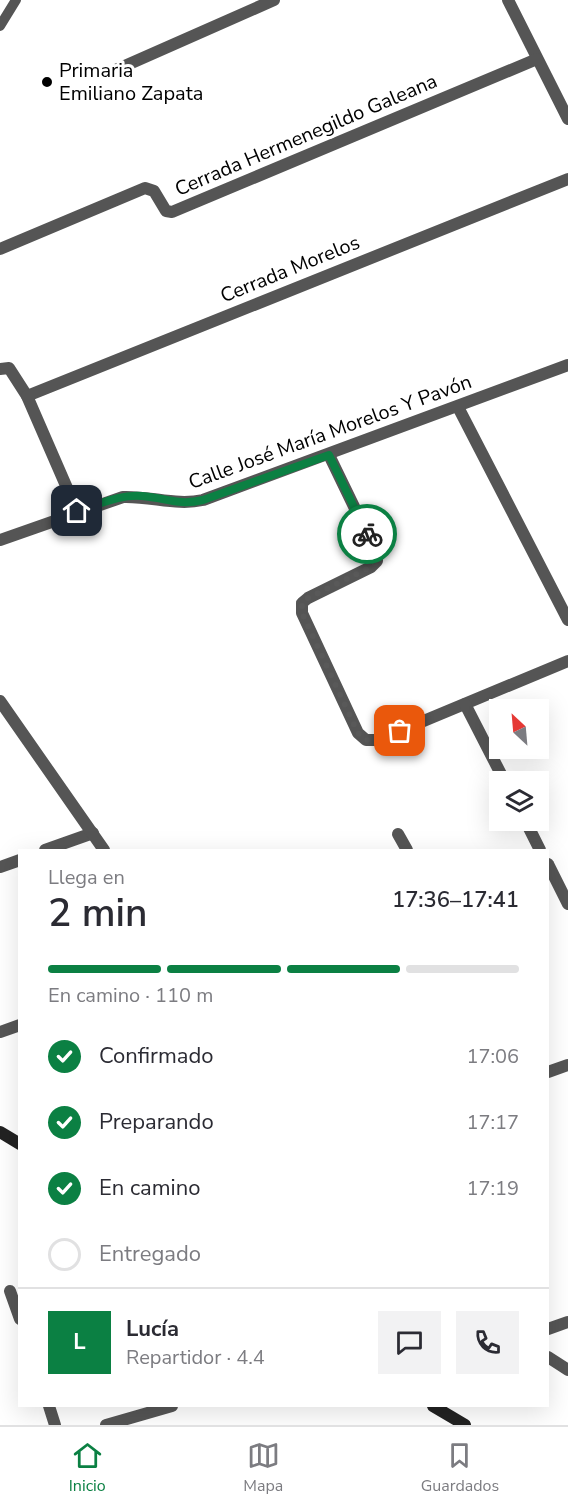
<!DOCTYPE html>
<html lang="es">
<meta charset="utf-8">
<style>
:root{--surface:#fff;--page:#f2f2f3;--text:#2b2b33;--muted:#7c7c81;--line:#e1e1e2;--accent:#0b8043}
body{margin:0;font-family:"Nunito Sans",sans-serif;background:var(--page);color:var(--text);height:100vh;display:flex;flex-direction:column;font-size:22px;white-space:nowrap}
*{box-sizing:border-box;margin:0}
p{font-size:20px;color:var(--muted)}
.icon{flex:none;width:33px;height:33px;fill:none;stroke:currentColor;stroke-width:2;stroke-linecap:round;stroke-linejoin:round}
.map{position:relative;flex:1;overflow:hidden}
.drawer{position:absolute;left:18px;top:849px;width:531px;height:558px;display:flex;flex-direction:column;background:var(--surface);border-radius:0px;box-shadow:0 6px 24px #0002}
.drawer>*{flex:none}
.needle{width:39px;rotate:334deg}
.tools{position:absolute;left:489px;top:699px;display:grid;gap:12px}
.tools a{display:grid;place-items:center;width:60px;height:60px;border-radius:0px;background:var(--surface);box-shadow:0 6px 24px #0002;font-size:30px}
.pin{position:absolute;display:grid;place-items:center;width:51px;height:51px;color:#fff;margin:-26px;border-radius:12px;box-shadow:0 3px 9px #0006}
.courier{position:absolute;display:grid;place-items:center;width:60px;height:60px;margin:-30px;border:4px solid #0b8043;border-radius:50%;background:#fff;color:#222;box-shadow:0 2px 8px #0007}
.head em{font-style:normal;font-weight:600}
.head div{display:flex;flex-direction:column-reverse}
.head{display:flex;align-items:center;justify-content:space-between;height:102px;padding:0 30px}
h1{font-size:39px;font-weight:600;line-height:45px}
.bar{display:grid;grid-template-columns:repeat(4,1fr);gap:9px 6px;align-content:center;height:72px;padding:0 30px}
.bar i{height:8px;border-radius:4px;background:var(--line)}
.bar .on{background:var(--accent)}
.bar p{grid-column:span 4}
.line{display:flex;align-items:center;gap:15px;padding:0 30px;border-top:2px solid var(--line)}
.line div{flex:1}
.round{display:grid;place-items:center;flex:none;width:63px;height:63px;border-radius:0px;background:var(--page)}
ol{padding:0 30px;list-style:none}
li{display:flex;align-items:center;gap:18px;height:66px}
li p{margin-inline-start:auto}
li .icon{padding:6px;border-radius:50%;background:var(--accent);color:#fff;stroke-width:4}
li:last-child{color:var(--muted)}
li i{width:33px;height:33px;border:3px solid var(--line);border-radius:50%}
.tab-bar{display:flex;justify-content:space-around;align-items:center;height:84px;border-top:2px solid var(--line);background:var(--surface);font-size:16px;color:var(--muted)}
.tab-bar a{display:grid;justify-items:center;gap:3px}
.tab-bar .on{color:var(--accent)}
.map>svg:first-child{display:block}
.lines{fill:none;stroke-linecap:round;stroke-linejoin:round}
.service{stroke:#555;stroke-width:10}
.minor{stroke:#555;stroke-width:12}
.tertiary{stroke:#555;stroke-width:12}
.secondary{stroke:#222;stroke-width:12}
.done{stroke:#595959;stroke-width:6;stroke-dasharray:0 10.8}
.route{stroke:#0b8043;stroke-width:8}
.poi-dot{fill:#000;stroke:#fff;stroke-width:2}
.labels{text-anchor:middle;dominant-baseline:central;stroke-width:6;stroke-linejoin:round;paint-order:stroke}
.poi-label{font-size:20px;fill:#000;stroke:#fff;text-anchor:start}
.street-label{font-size:20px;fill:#000;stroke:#fff}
</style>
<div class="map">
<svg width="568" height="1425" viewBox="0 0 568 1425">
<rect width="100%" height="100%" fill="#fff"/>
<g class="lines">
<path class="service" d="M 0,26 L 16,0"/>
<g class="minor">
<path d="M 508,0 L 568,119"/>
<path d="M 111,72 L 274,0"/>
<path d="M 0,249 L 145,188 L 154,191 L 166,211 L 172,212 L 537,59"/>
<path d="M 0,369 L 9,368 L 27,396 L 77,511"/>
<path d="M 27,396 L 568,179"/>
<path d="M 458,407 L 568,620"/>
<path d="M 329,455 L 376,552 L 377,561 L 371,567 L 308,598 L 302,603 L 302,613 L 358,733 L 366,740 L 378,740 L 568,661"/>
<path d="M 465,704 L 505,782"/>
<path d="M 525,820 L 540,850"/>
<path d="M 398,834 L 407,850"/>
<path d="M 45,850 L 93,833"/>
<path d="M 548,864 L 568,904"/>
<path d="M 0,867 L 20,860"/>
<path d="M 0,1032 L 20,1025"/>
<path d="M 10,1291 L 20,1319"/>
<path d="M 548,1329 L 568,1322"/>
<path d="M 49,1406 L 55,1425"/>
<path d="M 106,1425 L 172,1406"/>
</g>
<g class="tertiary">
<path d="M 0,540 L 123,497 C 152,496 176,506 203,500 L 568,365"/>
<path d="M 0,701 L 104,850"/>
<path d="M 548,1072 L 568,1065"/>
<path d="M 548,1357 L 568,1370"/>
</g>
<g class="secondary">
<path d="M 0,1132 L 20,1144"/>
<path d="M 433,1406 L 465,1425"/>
</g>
</g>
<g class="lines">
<path class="done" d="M 367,534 L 376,552 L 377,561 L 371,567 L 308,598 L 302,603 L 302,613 L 358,733 L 366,740 L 378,740 L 400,731"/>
<path class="route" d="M 77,511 C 98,505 120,494 142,496 C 167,498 178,506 203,500 L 329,455 L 367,534"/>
</g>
<circle class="poi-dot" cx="47" cy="82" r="6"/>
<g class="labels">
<g class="poi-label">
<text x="59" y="70">Primaria<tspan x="59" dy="23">Emiliano Zapata</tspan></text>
</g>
<g class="street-label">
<text transform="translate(306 135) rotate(-23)">Cerrada Hermenegildo Galeana</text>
<text transform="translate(290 269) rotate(-22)">Cerrada Morelos</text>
<text transform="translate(330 432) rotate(-20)">Calle José María Morelos Y Pavón</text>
</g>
</g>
</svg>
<div class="tools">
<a><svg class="needle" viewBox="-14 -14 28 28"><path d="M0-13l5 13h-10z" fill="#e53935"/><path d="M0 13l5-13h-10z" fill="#7c7c81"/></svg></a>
<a><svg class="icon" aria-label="layers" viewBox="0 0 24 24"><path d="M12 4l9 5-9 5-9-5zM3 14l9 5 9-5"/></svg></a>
</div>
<div class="pin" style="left:400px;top:731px;background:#ea580c"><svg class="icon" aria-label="bag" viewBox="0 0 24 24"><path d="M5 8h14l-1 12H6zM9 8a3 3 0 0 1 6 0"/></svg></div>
<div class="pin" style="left:77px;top:511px;background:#1f2937"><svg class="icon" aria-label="home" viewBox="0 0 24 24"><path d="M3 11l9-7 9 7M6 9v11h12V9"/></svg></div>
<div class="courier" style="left:367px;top:534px"><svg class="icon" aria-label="bike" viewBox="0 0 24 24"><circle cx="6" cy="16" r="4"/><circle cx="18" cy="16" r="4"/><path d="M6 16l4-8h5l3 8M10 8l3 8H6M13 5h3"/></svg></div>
<section class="drawer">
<div class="head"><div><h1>2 min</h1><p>Llega en</p></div><em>17:36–17:41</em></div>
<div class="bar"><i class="on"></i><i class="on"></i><i class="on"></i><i></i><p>En camino · 110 m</p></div>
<ol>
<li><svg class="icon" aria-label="check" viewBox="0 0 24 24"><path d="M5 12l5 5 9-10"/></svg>Confirmado<p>17:06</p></li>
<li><svg class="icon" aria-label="check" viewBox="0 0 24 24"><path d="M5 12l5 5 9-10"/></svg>Preparando<p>17:17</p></li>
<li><svg class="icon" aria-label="check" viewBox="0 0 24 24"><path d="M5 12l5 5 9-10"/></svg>En camino<p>17:19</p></li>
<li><i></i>Entregado</li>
</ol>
<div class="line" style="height:108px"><b class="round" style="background:var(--accent);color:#fff">L</b><div><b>Lucía</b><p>Repartidor · 4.4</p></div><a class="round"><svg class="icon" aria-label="chat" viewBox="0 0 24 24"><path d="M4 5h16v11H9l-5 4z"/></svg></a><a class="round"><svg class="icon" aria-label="phone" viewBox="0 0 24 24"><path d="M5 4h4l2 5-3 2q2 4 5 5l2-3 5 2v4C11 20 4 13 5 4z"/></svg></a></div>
</section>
</div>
<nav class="tab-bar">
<a class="on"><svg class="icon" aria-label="home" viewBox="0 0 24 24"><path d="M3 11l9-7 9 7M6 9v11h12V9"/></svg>Inicio</a>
<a><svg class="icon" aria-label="map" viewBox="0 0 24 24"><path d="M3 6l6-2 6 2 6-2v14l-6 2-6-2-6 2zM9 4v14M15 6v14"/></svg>Mapa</a>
<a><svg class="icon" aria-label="saved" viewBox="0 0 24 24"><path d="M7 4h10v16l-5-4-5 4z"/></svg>Guardados</a>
</nav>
